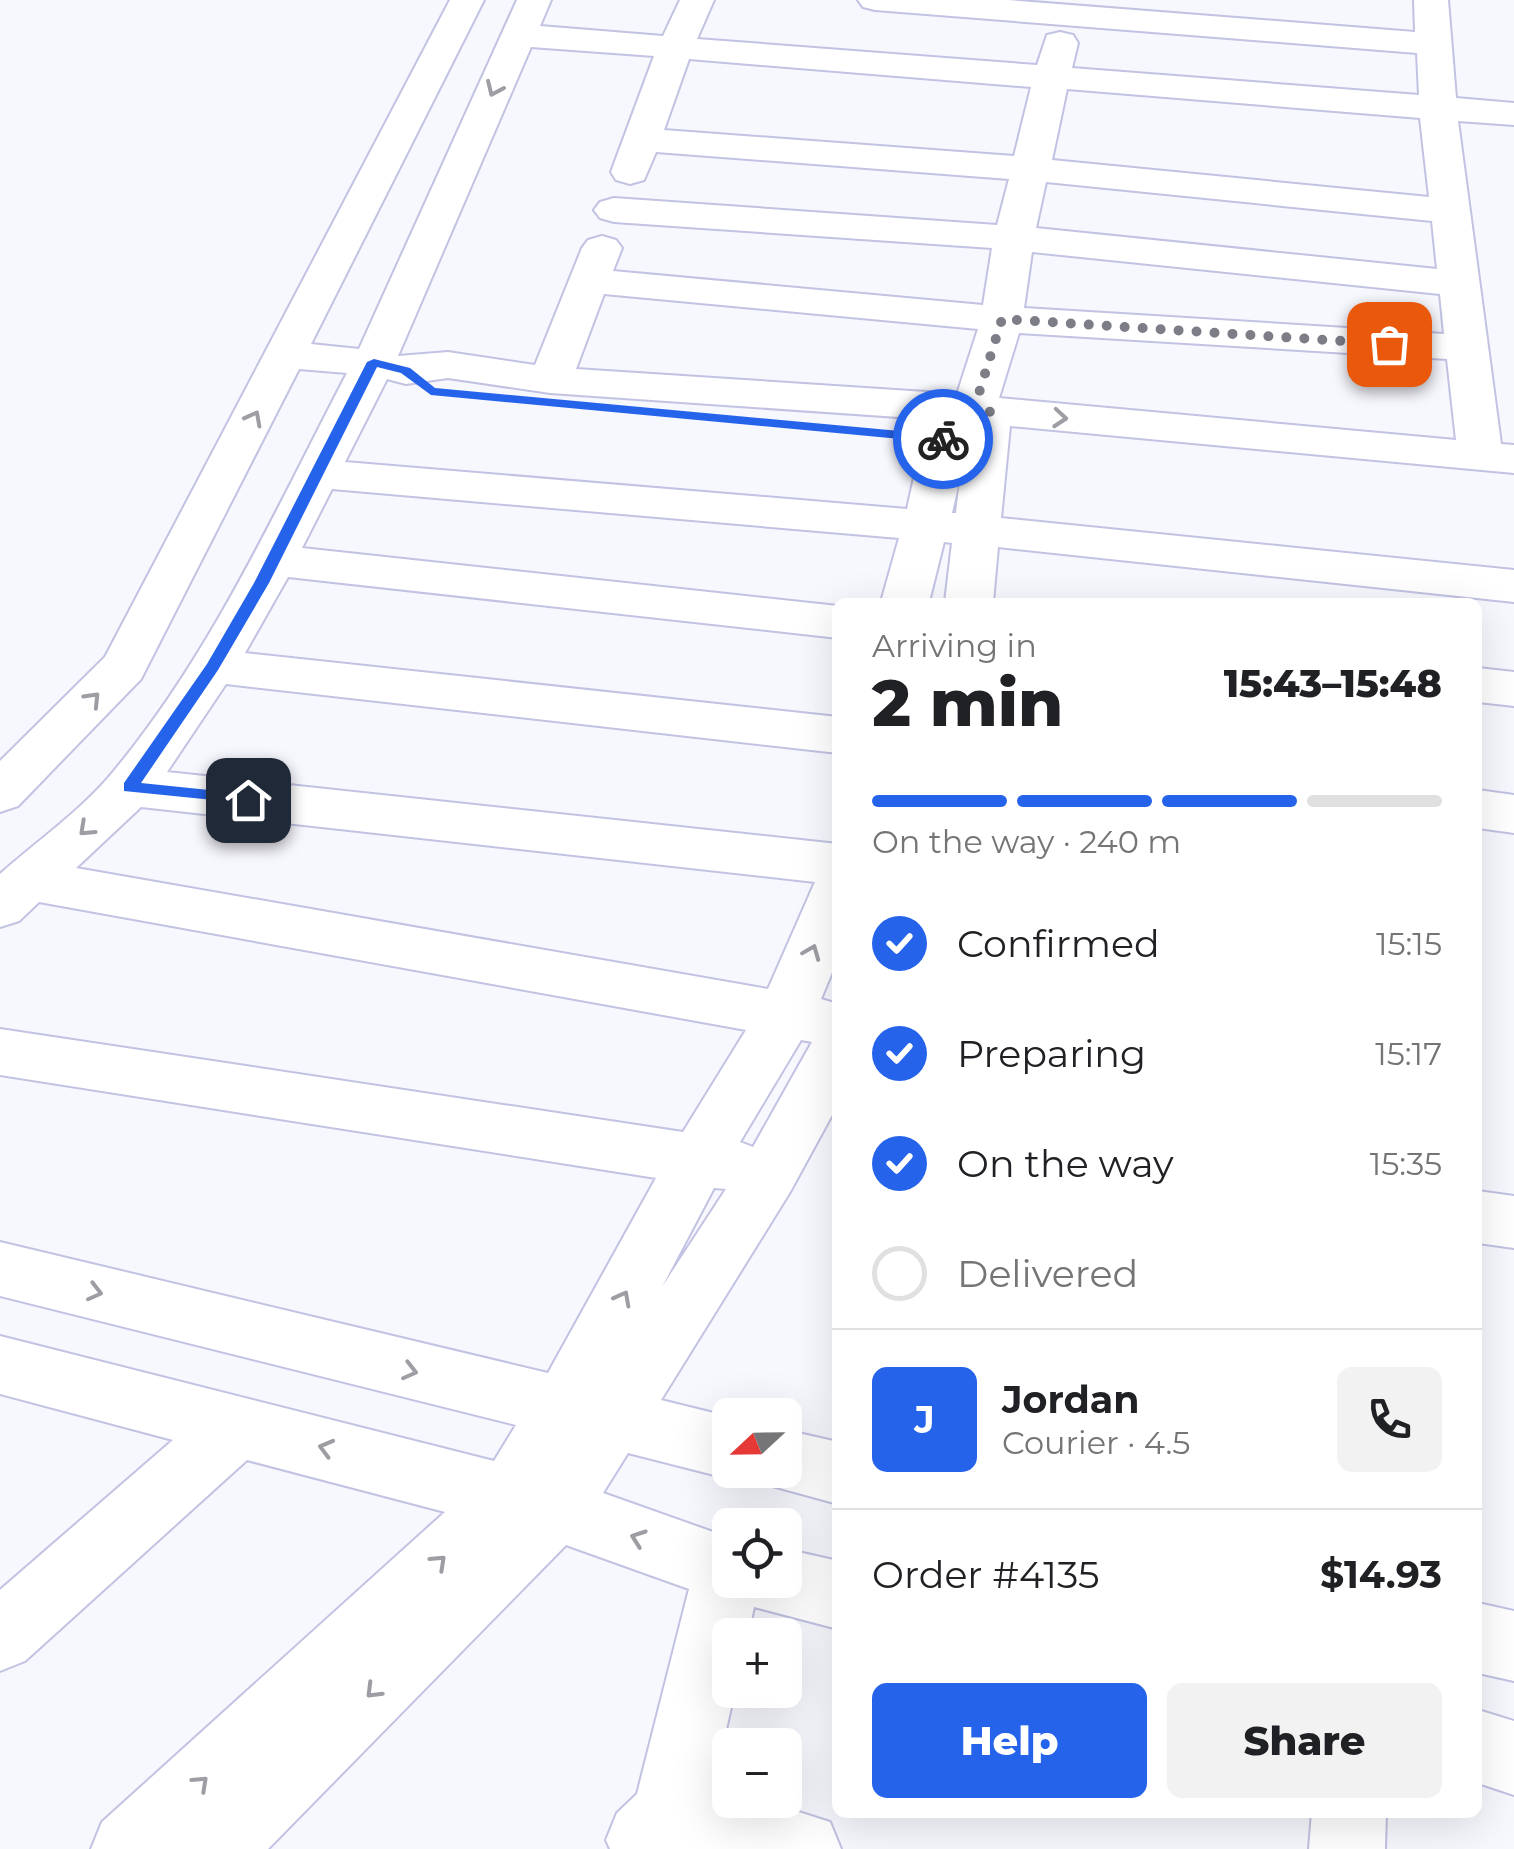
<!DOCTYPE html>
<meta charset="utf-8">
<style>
:root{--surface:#fff;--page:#f2f2f2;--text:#202124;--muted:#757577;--line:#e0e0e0;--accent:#2563eb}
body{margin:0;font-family:Montserrat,sans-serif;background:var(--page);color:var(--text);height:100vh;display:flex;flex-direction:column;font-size:38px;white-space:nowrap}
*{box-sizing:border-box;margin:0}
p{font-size:32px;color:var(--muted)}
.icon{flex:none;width:55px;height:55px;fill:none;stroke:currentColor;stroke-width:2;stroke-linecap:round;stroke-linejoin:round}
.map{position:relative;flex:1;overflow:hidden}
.side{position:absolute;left:832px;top:598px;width:650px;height:1220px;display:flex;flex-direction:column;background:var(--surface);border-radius:15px;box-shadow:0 10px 40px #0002}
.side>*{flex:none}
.needle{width:65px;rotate:248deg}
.tools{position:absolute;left:712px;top:1398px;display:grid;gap:20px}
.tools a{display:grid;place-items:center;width:90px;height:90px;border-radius:15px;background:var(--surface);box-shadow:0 10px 40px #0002;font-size:50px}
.pin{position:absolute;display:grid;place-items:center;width:85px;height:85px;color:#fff;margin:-42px;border-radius:20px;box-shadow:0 5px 15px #0006}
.courier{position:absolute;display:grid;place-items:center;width:100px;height:100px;margin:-50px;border:8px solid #2563eb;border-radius:50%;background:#fff;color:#222;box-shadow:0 2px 12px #0007}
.headline em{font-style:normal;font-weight:800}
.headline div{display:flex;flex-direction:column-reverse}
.headline{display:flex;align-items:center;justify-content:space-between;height:170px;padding:0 40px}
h1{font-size:65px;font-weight:800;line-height:75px}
.bar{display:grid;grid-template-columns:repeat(4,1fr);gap:15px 10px;align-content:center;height:120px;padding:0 40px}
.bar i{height:12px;border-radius:8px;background:var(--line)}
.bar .on{background:var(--accent)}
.bar p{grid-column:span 4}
.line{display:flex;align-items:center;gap:25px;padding:0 40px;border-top:2px solid var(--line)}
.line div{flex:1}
.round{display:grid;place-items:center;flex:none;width:105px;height:105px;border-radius:15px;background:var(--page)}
ol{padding:0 40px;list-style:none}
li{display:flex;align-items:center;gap:30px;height:110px}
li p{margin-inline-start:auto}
li .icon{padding:10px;border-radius:50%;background:var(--accent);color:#fff;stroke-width:4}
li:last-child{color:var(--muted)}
li i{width:55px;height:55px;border:5px solid var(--line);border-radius:50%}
.primary-button{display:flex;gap:20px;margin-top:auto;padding:20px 40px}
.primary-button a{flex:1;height:115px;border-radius:15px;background:var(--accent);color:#fff;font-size:40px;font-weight:800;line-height:115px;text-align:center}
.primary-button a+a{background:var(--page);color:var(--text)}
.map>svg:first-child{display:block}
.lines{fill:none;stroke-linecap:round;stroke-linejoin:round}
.minor-casing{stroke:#c2c2e3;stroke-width:4}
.minor{fill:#fff;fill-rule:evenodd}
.oneway{stroke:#9d9da4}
.route{fill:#2563eb}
.done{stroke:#7d7d88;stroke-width:10;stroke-dasharray:0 18}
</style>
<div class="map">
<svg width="1514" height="1849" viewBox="0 0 1514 1849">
<rect width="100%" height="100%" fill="#f7f7fe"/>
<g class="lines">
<g class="minor-casing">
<g id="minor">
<path d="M 450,0 L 484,0 L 311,344 L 359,349 L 517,0 L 551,0 L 540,26 L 663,36 L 680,0 L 714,0 L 697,39 L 1037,65 L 1047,35 L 1060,32 L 1073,35 L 1078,43 L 1072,68 L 1419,95 L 1417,53 L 875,10 L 863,7 L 858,0 L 1008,0 L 1415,32 L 1414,0 L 1448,0 L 1456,98 L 1514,103 L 1514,125 L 1458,121 L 1501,444 L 1514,445 L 1514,473 L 1010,426 L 1001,518 L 1514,570 L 1514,602 L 998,547 L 993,602 L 945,602 L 952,543 L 944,542 L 929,602 L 881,602 L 899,538 L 332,489 L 302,548 L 838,606 L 838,638 L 288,577 L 245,653 L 838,717 L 838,753 L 226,684 L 167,772 L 838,844 L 838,958 L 821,999 L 838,1004 L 838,1104 L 790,1192 L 661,1400 L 730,1417 L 730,1470 L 753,1470 L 730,1479 L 628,1453 L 603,1493 L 730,1538 L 730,1580 L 785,1580 L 785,1549 L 838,1561 L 838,1629 L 754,1607 L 748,1635 L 730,1635 L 730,1690 L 735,1690 L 713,1787 L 730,1792 L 730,1800 L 761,1800 L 830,1822 L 841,1849 L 610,1849 L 606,1840 L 617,1813 L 637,1794 L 689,1589 L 566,1545 L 268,1849 L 91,1849 L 102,1822 L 445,1512 L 247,1460 L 25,1661 L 0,1671 L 0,1590 L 173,1440 L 0,1394 L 0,1336 L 494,1461 L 516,1425 L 0,1296 L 0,1242 L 548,1373 L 656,1178 L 0,1075 L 0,1029 L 683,1132 L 746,1030 L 39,902 L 19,921 L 0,927 L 0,874 C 37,841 82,810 113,772 C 212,653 276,509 347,373 L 299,369 L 141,679 L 18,806 L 0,812 L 0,761 L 105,657 ZM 531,47 L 654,56 L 611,172 L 616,180 L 630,184 L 644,180 L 656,152 L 1009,179 L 997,225 L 614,198 L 600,202 L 594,210 L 600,218 L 614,222 L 992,248 L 983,305 L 613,271 L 622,248 L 616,240 L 602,236 L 588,240 L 582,248 L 535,365 L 448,352 L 398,356 ZM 689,59 L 1031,87 L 1014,156 L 664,130 ZM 1067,89 L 1420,118 L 1429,197 L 1052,160 ZM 1046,182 L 1432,221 L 1437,269 L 1036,228 ZM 1032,252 L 1440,294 L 1444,334 L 1024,308 ZM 604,294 L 978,329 L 957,394 L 576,369 ZM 1019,333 L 1447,359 L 1456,440 L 999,398 ZM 448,378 L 550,393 L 927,419 L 907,509 L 345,462 L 387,379 L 406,384 ZM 960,478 L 956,513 L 952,513 ZM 141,807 L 815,882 L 768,989 L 76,868 ZM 801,1040 L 812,1042 L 753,1147 L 740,1142 ZM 714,1188 L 726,1189 L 662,1287 Z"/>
<path d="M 1478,668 L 1514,672 L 1514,706 L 1478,702 Z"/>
<path d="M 1478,790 L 1514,795 L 1514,833 L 1478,828 Z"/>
<path d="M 1478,1191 L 1514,1196 L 1514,1248 L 1478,1243 Z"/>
<path d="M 785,1430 L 838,1442 L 838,1504 L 761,1483 L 756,1470 L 785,1470 Z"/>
<path d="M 1478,1603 L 1514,1611 L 1514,1681 L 1478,1673 Z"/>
<path d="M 1478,1710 L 1514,1721 L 1514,1795 L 1478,1783 Z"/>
<path d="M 1312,1812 L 1386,1812 L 1385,1849 L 1309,1849 Z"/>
</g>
</g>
<use href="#minor" class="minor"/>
</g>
<defs><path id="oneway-chevron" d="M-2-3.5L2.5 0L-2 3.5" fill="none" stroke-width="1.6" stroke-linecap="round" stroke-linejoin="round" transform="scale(2.5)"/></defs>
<g class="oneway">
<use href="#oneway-chevron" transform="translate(494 89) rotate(114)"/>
<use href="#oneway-chevron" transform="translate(254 418) rotate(-62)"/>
<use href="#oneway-chevron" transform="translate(1060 418) rotate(5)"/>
<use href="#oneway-chevron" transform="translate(93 699) rotate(-46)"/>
<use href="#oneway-chevron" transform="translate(86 829) rotate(137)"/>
<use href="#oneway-chevron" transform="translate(812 952) rotate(-68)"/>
<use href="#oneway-chevron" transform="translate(95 1292) rotate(14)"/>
<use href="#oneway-chevron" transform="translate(623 1298) rotate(-62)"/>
<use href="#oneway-chevron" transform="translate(410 1371) rotate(14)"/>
<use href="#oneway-chevron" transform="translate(326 1448) rotate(-165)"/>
<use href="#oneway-chevron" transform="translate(638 1538) rotate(-160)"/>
<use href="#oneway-chevron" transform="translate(439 1562) rotate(-43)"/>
<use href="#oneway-chevron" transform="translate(373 1691) rotate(135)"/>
<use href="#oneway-chevron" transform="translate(201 1783) rotate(-43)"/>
</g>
<path class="route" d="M 374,359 L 410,368 L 435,388 L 943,435 L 949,439 L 943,443 L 431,395 L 401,373 L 377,367 L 269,583 L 218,670 L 141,783 L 248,794 L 253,796 L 253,804 L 124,791 L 124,783 L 207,664 L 254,583 L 367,362 Z"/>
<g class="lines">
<path class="done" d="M 943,439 L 984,442 L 990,411 L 974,409 L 1002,319 L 1389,344"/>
</g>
</svg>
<div class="tools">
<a><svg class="needle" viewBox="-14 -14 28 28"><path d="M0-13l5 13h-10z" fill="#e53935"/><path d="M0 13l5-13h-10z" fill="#757577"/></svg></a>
<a><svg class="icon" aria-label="locate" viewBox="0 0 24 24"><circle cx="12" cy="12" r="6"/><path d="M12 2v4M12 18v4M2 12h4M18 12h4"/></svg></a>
<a>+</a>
<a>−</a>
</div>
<div class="pin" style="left:1389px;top:344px;background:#ea580c"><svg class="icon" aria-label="bag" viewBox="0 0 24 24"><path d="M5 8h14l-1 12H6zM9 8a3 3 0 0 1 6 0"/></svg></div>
<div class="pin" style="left:248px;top:800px;background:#1f2937"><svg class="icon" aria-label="home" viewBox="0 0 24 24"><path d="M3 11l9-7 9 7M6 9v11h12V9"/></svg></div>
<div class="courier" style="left:943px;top:439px"><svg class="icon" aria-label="bike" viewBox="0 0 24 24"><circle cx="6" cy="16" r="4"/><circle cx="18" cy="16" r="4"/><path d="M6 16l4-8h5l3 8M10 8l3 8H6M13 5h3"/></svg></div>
<section class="side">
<div class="headline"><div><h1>2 min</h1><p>Arriving in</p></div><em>15:43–15:48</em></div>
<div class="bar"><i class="on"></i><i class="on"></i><i class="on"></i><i></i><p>On the way · 240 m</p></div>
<ol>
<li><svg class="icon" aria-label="check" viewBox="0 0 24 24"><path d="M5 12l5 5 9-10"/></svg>Confirmed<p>15:15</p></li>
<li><svg class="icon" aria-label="check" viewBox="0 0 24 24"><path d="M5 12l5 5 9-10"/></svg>Preparing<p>15:17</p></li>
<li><svg class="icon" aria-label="check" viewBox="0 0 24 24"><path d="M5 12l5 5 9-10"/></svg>On the way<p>15:35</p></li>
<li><i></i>Delivered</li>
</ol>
<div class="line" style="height:180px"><b class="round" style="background:var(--accent);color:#fff">J</b><div><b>Jordan</b><p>Courier · 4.5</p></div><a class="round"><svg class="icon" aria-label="phone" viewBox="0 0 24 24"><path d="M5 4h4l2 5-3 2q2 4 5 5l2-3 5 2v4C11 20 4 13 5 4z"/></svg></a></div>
<div class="line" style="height:130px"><div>Order #4135</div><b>$14.93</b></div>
<div class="primary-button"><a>Help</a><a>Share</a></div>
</section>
</div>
